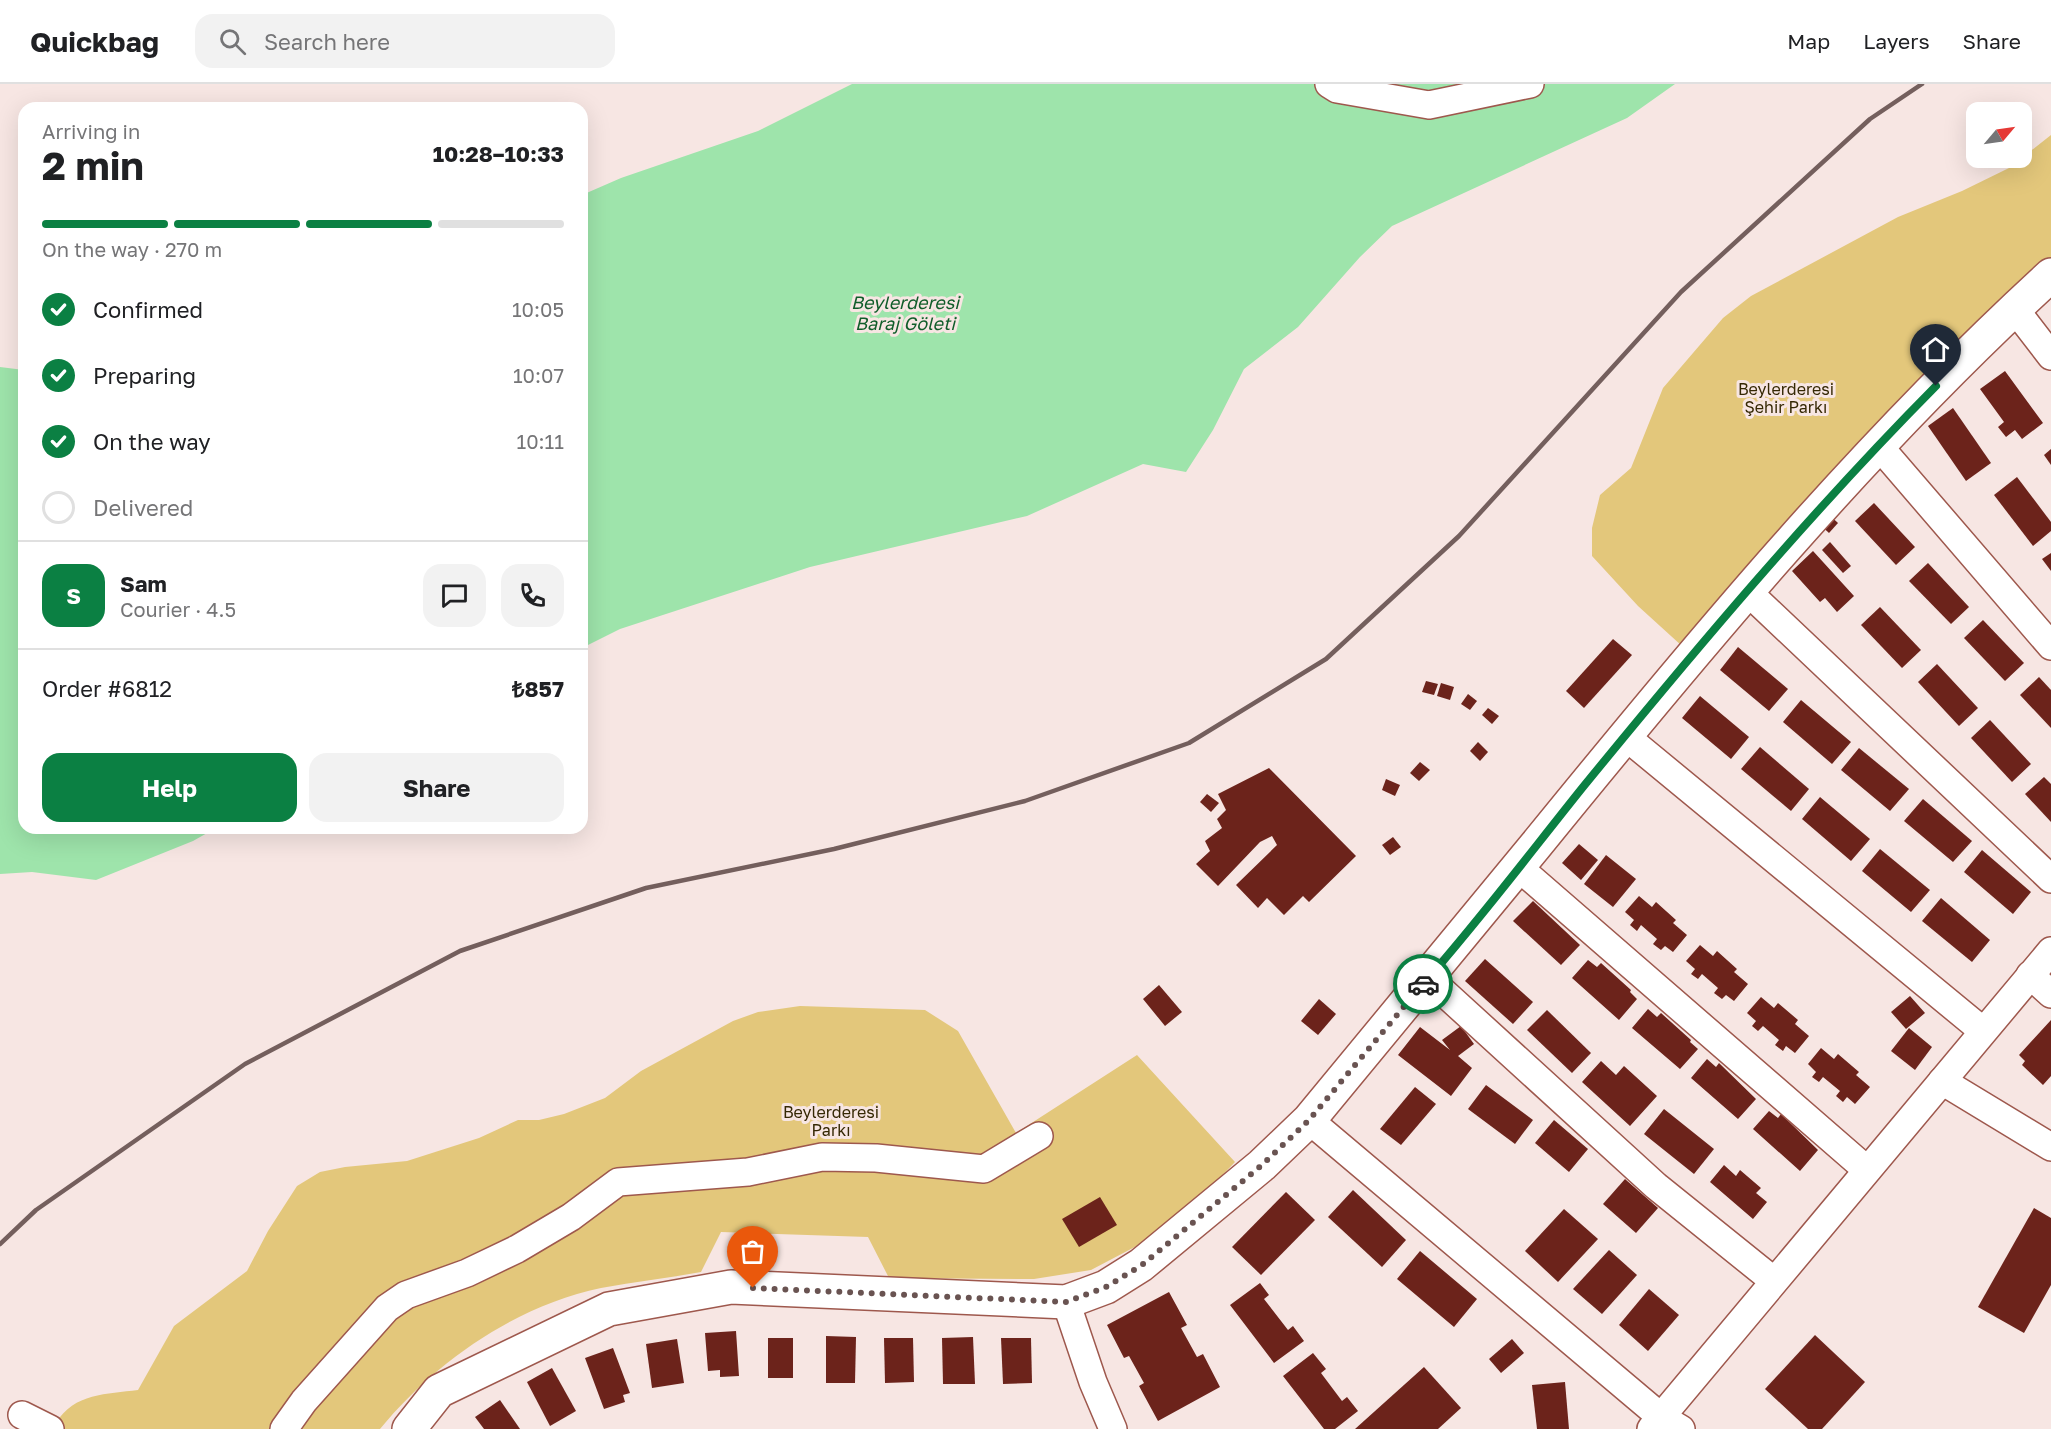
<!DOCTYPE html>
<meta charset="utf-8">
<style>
:root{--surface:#fff;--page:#f2f2f2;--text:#202124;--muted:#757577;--line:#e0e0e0;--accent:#0b8043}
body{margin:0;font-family:"Golos Text",sans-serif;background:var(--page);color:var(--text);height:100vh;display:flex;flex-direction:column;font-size:22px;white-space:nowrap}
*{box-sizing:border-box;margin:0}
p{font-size:20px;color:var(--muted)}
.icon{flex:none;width:33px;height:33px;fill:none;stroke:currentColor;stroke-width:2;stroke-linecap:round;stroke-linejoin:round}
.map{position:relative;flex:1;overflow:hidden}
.panel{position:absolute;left:18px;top:18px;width:570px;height:732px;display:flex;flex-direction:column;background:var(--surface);border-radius:18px;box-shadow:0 6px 24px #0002}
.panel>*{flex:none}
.needle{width:39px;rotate:61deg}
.fabs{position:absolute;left:1966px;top:18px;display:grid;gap:12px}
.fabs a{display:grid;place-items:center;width:66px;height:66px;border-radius:12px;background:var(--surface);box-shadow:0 6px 24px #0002;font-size:30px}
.pin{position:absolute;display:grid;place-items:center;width:51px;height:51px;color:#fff;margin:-62px -26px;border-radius:50% 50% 50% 0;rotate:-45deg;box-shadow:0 0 6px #0007}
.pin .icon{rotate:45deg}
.courier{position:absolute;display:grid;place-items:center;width:60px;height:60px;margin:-30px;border:4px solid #0b8043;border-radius:50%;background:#fff;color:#222;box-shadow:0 2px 8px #0007}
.overview em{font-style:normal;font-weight:700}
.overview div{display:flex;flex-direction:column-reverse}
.overview{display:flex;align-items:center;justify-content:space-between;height:102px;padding:0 24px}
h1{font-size:39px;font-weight:700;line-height:45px}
.bar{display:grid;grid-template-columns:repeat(4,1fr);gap:9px 6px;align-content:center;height:72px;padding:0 24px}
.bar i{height:8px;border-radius:4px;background:var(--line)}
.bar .on{background:var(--accent)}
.bar p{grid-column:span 4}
.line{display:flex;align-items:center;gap:15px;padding:0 24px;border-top:2px solid var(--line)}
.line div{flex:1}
.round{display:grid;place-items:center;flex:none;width:63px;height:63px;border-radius:18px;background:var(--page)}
ol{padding:0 24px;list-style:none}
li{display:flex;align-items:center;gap:18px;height:66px}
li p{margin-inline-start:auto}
li .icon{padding:6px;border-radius:50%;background:var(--accent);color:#fff;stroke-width:4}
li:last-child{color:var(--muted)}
li i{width:33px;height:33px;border:3px solid var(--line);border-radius:50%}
.primary-button{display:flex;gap:12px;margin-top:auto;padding:12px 24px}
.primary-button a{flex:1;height:69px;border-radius:18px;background:var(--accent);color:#fff;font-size:24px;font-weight:700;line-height:69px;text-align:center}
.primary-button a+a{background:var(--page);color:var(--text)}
header{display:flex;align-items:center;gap:36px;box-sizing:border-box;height:84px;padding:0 30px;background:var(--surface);border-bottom:2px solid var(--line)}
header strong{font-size:28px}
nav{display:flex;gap:33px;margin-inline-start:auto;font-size:21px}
.search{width:420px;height:54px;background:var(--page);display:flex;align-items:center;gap:15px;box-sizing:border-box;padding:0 21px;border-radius:18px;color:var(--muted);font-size:22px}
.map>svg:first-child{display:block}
.green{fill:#e3c77b}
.water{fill:#9ee4ab}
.building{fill:#6c231b}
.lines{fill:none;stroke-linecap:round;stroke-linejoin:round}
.minor-casing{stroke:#9e584d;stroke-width:30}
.major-casing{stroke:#9e584d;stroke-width:36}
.minor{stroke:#fff;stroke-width:27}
.major{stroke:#fff;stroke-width:33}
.rail{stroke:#745f5d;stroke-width:4.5}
.done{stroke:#695351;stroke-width:6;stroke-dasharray:0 10.8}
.route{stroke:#0b8043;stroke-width:8}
.labels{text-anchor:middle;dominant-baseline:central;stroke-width:6;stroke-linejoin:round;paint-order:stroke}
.park-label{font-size:16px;fill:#352804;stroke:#f7e6e3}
.water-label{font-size:18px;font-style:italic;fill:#105d2a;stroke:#f7e6e3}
</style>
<header>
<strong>Quickbag</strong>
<div class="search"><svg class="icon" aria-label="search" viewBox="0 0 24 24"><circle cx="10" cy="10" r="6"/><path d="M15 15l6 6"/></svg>Search here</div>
<nav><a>Map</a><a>Layers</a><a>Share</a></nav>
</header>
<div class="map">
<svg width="2051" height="1345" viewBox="0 0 2051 1345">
<rect width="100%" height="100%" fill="#f7e6e3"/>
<g class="green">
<path d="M 2051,51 L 2051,191 L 1693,572 L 1638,522 L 1592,472 L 1592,444 L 1600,411 L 1631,384 L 1663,304 L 1723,234 L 1751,212 L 1898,133 L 1962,107 L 2009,84 Z"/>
<path d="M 800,922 L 925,926 L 958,947 L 1016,1049 L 1137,971 L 1235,1078 L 1190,1125 L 1148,1156 L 1091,1186 L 1034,1195 L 889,1194 L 868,1153 L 721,1148 L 701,1188 C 668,1194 634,1198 601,1204 C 515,1222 435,1278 380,1345 L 23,1345 L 25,1327 L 36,1322 C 45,1327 48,1334 56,1339 C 74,1309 107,1310 138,1306 L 174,1242 L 247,1187 L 268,1147 L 297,1102 L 320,1088 L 345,1083 L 407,1077 L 479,1054 L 518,1036 L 539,1036 L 564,1030 L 605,1014 L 641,987 L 733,937 L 758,928 Z"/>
</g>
<g class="water">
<path d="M 852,0 L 1675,0 L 1627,34 L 1392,142 L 1360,173 L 1298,243 L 1244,285 L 1213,346 L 1186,388 L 1143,380 L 1027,432 L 810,483 L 620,545 L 582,564 L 582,111 L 621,94 L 758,47 Z"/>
<path d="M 0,283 L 24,286 L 24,744 L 216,744 L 193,757 L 96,796 L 32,788 L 0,790 Z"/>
</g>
<g class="building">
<path d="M 2005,287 L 2043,339 L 2022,355 L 2015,346 L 2006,353 L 1998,343 L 2004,338 L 1980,305 Z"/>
<path d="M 1953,324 L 1991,379 L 1966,397 L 1928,342 Z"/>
<path d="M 2051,365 L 2051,381 L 2044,371 Z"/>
<path d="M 2017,393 L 2051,438 L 2051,447 L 2033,462 L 1994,411 Z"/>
<path d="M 1874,419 L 1915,463 L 1896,481 L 1855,437 Z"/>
<path d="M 1826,428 L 1838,439 L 1829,449 L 1817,438 Z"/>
<path d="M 1830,458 L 1851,482 L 1843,489 L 1822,466 Z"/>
<path d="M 1813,467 L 1854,512 L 1837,528 L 1825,514 L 1820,518 L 1792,487 Z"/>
<path d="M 2051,469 L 2051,487 L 2042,475 Z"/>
<path d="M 1928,479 L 1969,523 L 1951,540 L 1909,497 Z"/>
<path d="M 1880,523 L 1921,566 L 1902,584 L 1861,541 Z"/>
<path d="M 1983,536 L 2024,579 L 2005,597 L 1964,554 Z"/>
<path d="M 1613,555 L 1632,571 L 1584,624 L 1566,607 Z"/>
<path d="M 1738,563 L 1788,605 L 1769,627 L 1720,586 Z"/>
<path d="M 1937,580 L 1978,624 L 1959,642 L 1918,598 Z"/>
<path d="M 2039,593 L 2051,606 L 2051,644 L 2020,611 Z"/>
<path d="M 1426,597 L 1438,600 L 1434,611 L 1422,608 Z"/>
<path d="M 1441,599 L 1454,603 L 1450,616 L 1437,612 Z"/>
<path d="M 1468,610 L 1477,617 L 1470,626 L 1461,620 Z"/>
<path d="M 1700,612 L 1749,653 L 1731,675 L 1682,634 Z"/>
<path d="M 1801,616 L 1851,658 L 1832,680 L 1783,638 Z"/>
<path d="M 1488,624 L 1499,632 L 1492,640 L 1482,631 Z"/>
<path d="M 1990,636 L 2031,680 L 2012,698 L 1971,654 Z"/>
<path d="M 1478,658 L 1488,668 L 1480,677 L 1470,667 Z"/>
<path d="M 1760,663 L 1809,705 L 1791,727 L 1741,685 Z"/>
<path d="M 1859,664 L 1909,705 L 1890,727 L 1841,686 Z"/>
<path d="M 1420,678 L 1430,686 L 1419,697 L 1410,689 Z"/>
<path d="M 1269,684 L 1356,772 L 1309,818 L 1303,812 L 1284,831 L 1267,814 L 1258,824 L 1236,801 L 1277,761 L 1272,752 L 1260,758 L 1218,802 L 1196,780 L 1210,767 L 1205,757 L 1222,744 L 1217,735 L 1226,726 L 1218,710 Z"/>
<path d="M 2044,693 L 2051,700 L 2051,738 L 2025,710 Z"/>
<path d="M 1386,695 L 1400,701 L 1395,712 L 1382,706 Z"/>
<path d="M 1207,710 L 1219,719 L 1211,728 L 1200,718 Z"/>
<path d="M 1820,713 L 1870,755 L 1851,777 L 1802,735 Z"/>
<path d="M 1923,715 L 1972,757 L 1953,778 L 1904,737 Z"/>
<path d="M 1393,753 L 1401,763 L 1390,771 L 1382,761 Z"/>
<path d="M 1579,760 L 1598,776 L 1581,796 L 1562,779 Z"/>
<path d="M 1880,765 L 1930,806 L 1911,828 L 1862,787 Z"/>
<path d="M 1982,766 L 2031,808 L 2013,830 L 1964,788 Z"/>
<path d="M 1606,771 L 1636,795 L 1613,823 L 1584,800 Z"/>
<path d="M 1639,812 L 1652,823 L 1656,818 L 1676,836 L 1673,839 L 1687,851 L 1673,868 L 1665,862 L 1661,866 L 1653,860 L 1657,855 L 1641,841 L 1637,847 L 1630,841 L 1634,836 L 1625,828 Z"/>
<path d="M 1941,814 L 1990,856 L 1972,878 L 1922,837 Z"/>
<path d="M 1533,817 L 1580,861 L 1561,881 L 1513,837 Z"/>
<path d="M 1700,861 L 1713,872 L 1717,867 L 1737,885 L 1734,888 L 1748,900 L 1734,917 L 1726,911 L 1722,915 L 1714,909 L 1718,904 L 1702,890 L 1698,895 L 1691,890 L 1695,885 L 1686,877 Z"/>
<path d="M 1485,875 L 1533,918 L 1513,940 L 1465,897 Z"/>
<path d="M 1588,876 L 1597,883 L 1601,879 L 1631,906 L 1630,908 L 1637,915 L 1619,936 L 1572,894 Z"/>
<path d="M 1159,901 L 1182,928 L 1165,942 L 1143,915 Z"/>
<path d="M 1910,912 L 1925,929 L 1906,945 L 1891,928 Z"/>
<path d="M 1761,913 L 1774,924 L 1778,919 L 1798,936 L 1795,940 L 1809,952 L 1795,969 L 1786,962 L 1783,967 L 1775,961 L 1779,956 L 1763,942 L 1758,947 L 1752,942 L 1756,937 L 1747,929 Z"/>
<path d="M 1319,915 L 1336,930 L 1318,951 L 1301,937 Z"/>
<path d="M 1648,925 L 1657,933 L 1661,929 L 1691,956 L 1690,958 L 1698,965 L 1680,985 L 1632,944 Z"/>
<path d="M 1547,926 L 1591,969 L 1572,989 L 1527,946 Z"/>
<path d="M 2051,936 L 2051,992 L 2043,1001 L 2022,981 L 2025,977 L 2019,971 Z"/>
<path d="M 1461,942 L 1474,960 L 1458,972 L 1472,984 L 1451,1012 L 1398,971 L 1420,943 L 1450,966 L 1442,956 Z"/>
<path d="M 1909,944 L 1932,963 L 1915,986 L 1891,967 Z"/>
<path d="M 1821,964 L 1834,975 L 1838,970 L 1859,988 L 1856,991 L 1870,1003 L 1855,1020 L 1847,1013 L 1843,1018 L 1836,1012 L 1840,1007 L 1823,993 L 1819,998 L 1812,993 L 1816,988 L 1808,980 Z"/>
<path d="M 1707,975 L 1716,983 L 1719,979 L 1756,1015 L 1738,1035 L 1691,994 Z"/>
<path d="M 1601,977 L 1616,991 L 1624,982 L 1657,1012 L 1630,1042 L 1582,998 Z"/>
<path d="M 1486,1001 L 1533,1036 L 1515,1060 L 1468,1025 Z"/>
<path d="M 1415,1003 L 1436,1020 L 1401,1061 L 1380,1045 Z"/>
<path d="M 1664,1025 L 1714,1065 L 1694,1090 L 1644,1050 Z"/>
<path d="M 1769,1027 L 1778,1034 L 1781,1030 L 1818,1066 L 1800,1087 L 1753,1045 Z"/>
<path d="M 1554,1036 L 1588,1065 L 1569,1088 L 1535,1059 Z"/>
<path d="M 1724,1081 L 1736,1092 L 1740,1086 L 1761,1104 L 1756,1109 L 1767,1118 L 1753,1135 L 1710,1098 Z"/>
<path d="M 1625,1095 L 1658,1124 L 1636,1149 L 1603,1120 Z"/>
<path d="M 1353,1106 L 1406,1156 L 1382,1183 L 1328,1133 Z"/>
<path d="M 1286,1108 L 1315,1136 L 1261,1191 L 1232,1163 Z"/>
<path d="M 1100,1113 L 1117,1141 L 1079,1163 L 1062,1135 Z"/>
<path d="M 2034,1124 L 2051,1134 L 2051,1201 L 2024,1249 L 1978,1223 Z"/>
<path d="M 1564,1125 L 1598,1155 L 1558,1198 L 1525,1167 Z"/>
<path d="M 1609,1166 L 1637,1191 L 1602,1230 L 1573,1205 Z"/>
<path d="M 1420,1167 L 1477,1215 L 1454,1243 L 1397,1195 Z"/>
<path d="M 1260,1199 L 1269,1211 L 1264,1215 L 1288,1246 L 1293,1242 L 1304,1257 L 1274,1279 L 1230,1221 Z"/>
<path d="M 1649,1205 L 1679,1231 L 1648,1267 L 1619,1241 Z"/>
<path d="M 1169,1208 L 1187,1241 L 1181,1244 L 1197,1273 L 1203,1270 L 1220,1303 L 1158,1337 L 1139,1302 L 1144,1299 L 1129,1272 L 1124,1274 L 1107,1241 Z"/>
<path d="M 736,1247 L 739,1292 L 720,1293 L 720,1286 L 708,1287 L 705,1249 Z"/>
<path d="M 1815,1251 L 1865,1298 L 1822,1345 L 1808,1345 L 1765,1305 Z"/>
<path d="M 826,1252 L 856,1253 L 855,1299 L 826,1299 Z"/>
<path d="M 973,1253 L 975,1300 L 943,1300 L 942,1254 Z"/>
<rect x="768" y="1254" width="25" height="40"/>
<path d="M 884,1254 L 913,1254 L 914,1298 L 885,1299 Z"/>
<path d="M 1001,1254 L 1031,1254 L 1032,1299 L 1003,1300 Z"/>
<path d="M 677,1255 L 684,1299 L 652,1304 L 646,1260 Z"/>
<path d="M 1512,1255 L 1524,1269 L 1501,1289 L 1489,1275 Z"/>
<path d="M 613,1264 L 630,1309 L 623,1311 L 625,1318 L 604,1325 L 585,1274 Z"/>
<path d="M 1313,1269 L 1326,1285 L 1321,1289 L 1342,1317 L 1347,1313 L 1358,1327 L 1335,1345 L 1324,1345 L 1283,1292 Z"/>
<path d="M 1424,1283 L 1461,1324 L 1438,1345 L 1355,1345 Z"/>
<path d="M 552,1284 L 576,1327 L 550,1342 L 527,1298 Z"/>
<path d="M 1565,1298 L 1569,1345 L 1537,1345 L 1532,1301 Z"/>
<path d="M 500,1316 L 520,1345 L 484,1345 L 475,1333 Z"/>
</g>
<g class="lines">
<g class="minor-casing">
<g id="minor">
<path d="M 1329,0 L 1337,5 L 1429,21 L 1530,0"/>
<path d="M 2014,224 L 2051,272"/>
<path d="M 1878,361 L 2051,562"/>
<path d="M 1748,508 L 2051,795"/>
<path d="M 1625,652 L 1983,947"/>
<path d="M 1518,783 L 1867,1086"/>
<path d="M 2030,891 L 2051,910"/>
<path d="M 1428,894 L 1656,1102 L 1774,1197"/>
<path d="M 1942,997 L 2051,1063"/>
<path d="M 1309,1036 L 1661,1333 L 1681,1345"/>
<path d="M 1066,1218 L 1093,1298 L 1113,1345"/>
<path d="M 22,1331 L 50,1345"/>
<path d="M 284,1345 L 304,1317 L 387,1224 L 406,1211 L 467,1189 L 517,1165 L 571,1133 L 618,1098 L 748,1088 L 822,1073 L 876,1074 L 984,1085 L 1039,1052"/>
<path d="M 1651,1345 L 2051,867"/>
</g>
</g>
<g class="major-casing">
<path id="major" d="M 409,1345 L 439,1307 L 609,1225 L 731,1203 L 1066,1218 L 1106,1203 L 1141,1181 L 1262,1081 L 1309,1036 C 1384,944 1461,853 1536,761 C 1697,563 1862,364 2051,191"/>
</g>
<use href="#minor" class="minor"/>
<use href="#major" class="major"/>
<path class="rail" d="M 0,1160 L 36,1126 L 245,980 L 460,867 L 646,804 L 834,765 L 1025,717 L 1189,659 L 1326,575 L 1459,452 L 1681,208 L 1870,35 L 1922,0"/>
</g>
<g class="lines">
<path class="done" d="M 753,1204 L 1066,1218 L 1106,1203 L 1142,1181 L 1262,1081 L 1309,1036 L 1423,900"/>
<path class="route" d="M 1423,900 C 1479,837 1530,769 1583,703 C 1695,566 1811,428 1936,302"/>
</g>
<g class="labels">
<g class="park-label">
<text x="1786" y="305">Beylerderesi<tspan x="1786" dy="18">Şehir Parkı</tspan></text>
<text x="831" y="1028">Beylerderesi<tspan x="831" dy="18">Parkı</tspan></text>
</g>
<g class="water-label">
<text x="905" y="218">Beylerderesi<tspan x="905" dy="21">Baraj Göleti</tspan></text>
</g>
</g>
</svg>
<div class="fabs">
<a><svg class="needle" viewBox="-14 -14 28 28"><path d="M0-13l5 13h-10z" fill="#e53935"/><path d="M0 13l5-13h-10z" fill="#757577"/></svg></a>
</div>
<div class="pin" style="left:753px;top:1204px;background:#ea580c"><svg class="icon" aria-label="bag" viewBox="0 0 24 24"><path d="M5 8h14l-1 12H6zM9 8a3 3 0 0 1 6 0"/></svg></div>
<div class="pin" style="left:1936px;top:302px;background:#1f2937"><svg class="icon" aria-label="home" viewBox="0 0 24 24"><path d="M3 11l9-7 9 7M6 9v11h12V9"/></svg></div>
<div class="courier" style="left:1423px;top:900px"><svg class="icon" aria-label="car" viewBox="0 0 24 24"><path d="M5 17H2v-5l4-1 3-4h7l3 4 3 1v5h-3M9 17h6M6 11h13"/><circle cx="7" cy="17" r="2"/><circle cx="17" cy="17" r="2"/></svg></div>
<section class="panel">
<div class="overview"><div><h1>2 min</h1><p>Arriving in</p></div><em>10:28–10:33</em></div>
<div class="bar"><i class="on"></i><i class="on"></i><i class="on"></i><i></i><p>On the way · 270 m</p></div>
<ol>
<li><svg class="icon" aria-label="check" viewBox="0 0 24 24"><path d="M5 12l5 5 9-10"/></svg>Confirmed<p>10:05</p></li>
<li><svg class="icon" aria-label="check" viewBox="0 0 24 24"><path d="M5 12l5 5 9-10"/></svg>Preparing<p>10:07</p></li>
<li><svg class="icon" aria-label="check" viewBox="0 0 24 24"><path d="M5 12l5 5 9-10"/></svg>On the way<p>10:11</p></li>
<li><i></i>Delivered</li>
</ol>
<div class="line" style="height:108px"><b class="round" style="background:var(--accent);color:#fff">S</b><div><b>Sam</b><p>Courier · 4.5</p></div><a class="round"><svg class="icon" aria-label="chat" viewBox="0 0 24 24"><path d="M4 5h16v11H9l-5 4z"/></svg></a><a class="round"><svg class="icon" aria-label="phone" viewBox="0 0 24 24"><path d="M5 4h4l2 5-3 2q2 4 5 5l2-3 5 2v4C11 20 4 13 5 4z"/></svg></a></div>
<div class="line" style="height:78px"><div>Order #6812</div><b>₺857</b></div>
<div class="primary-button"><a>Help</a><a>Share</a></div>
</section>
</div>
